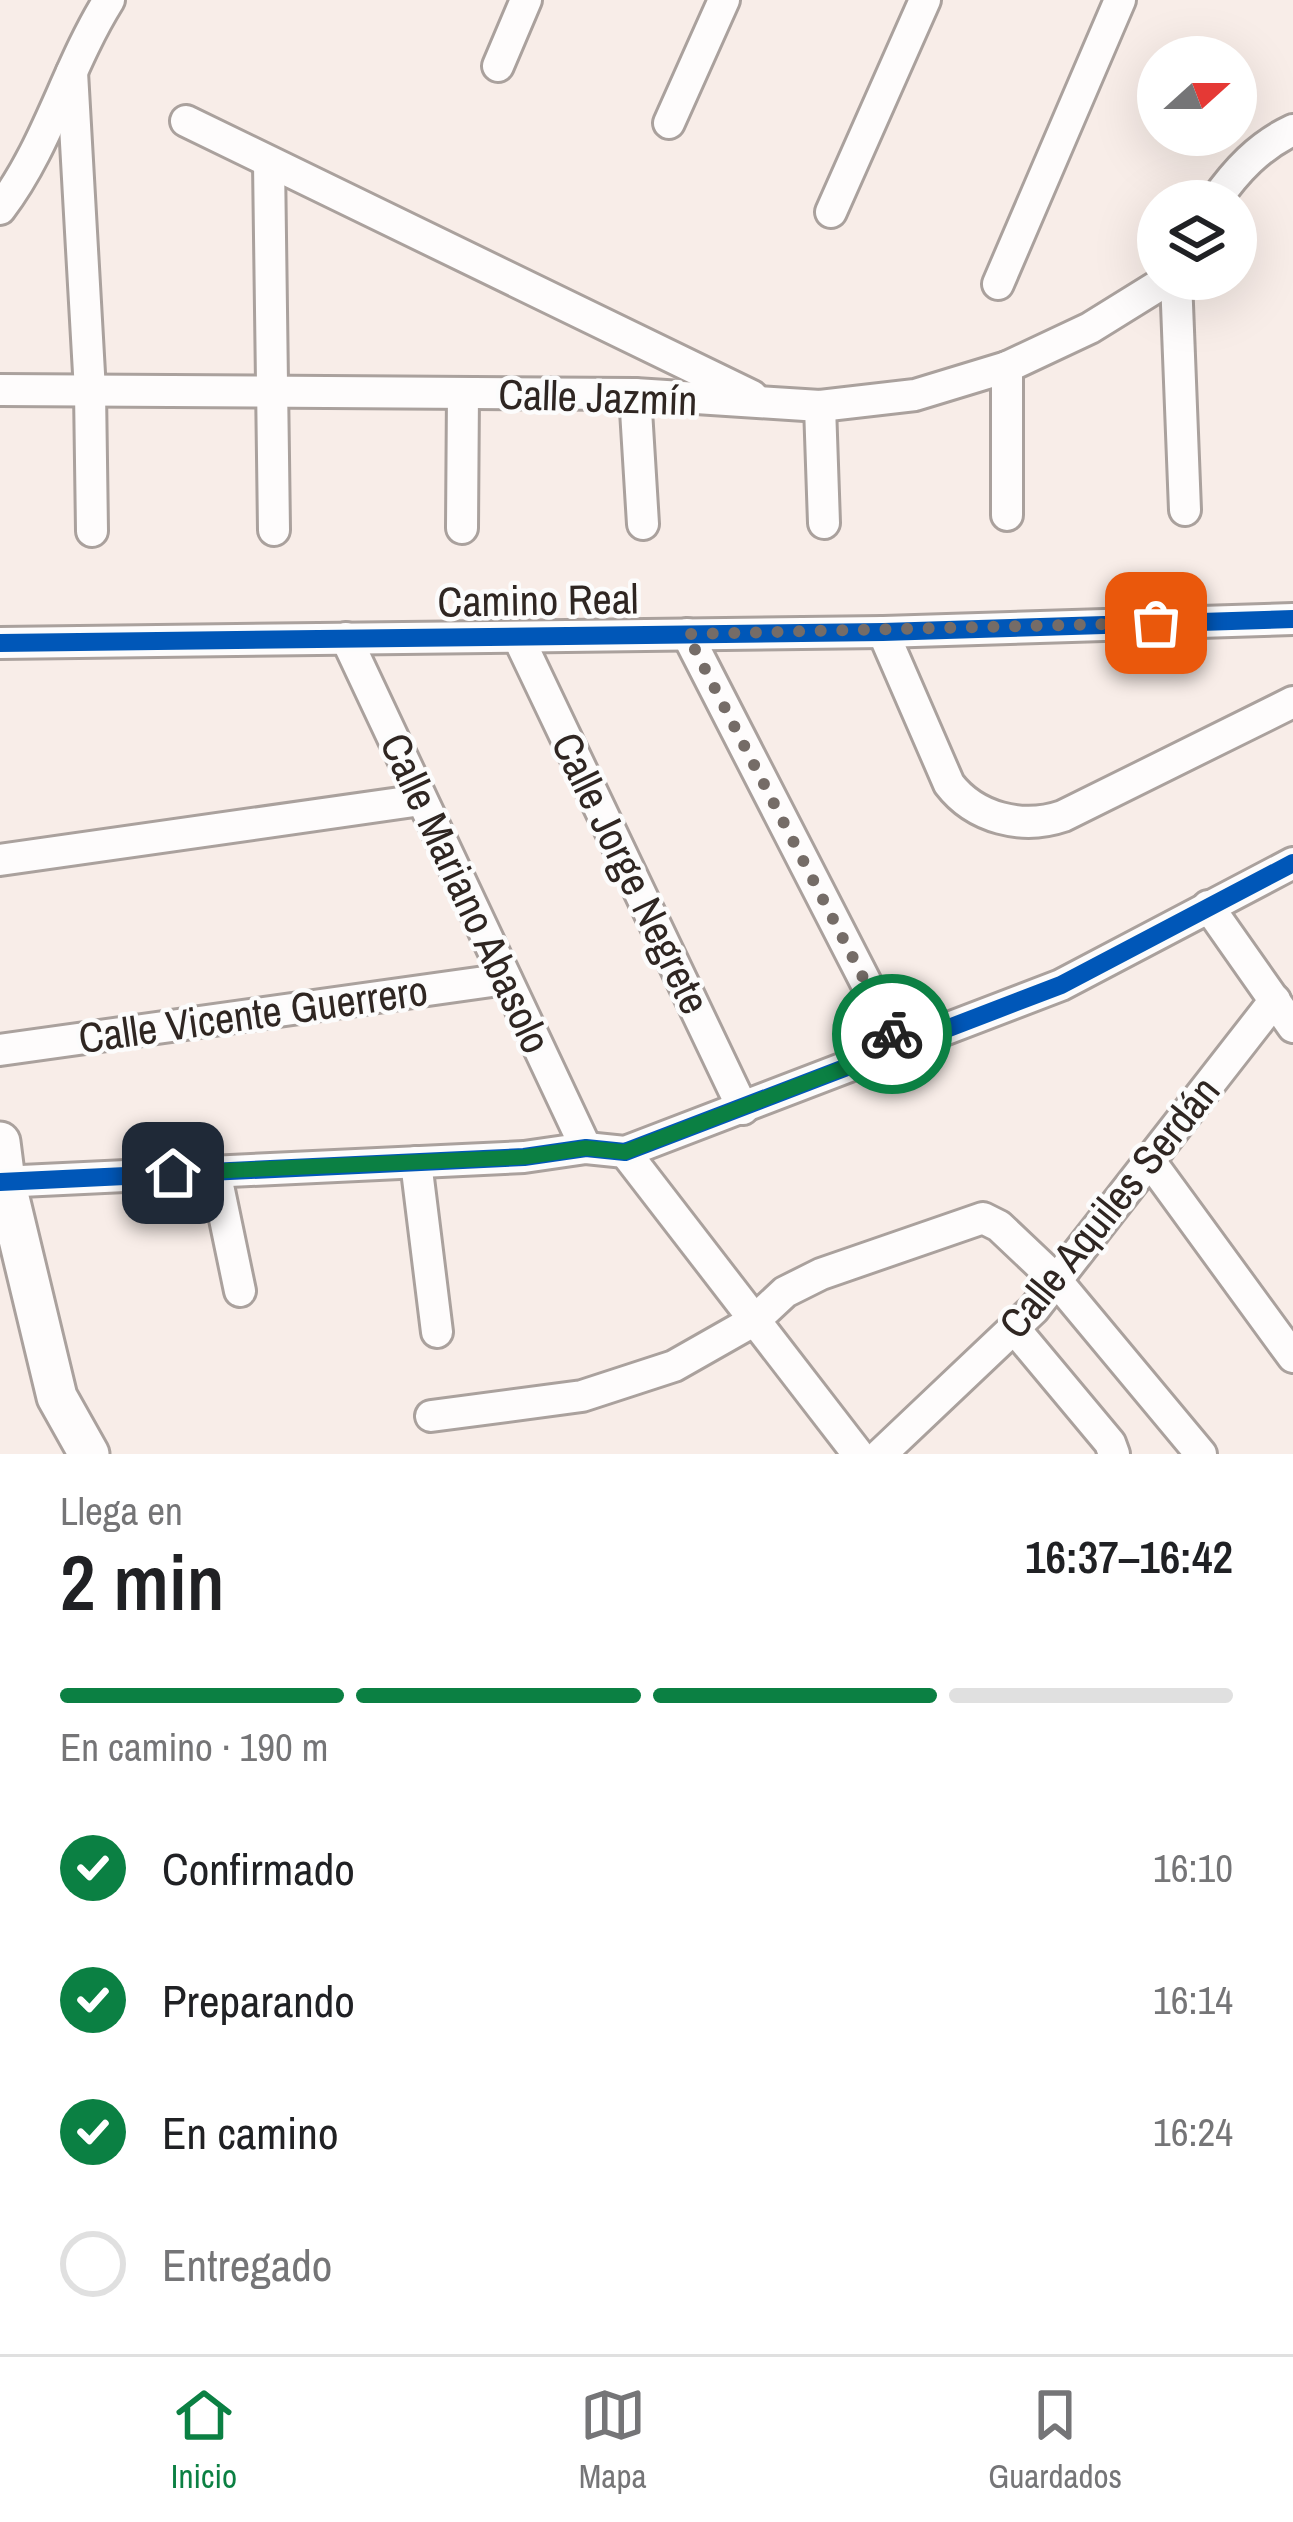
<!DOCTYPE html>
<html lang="es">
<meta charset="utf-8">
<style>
:root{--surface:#fff;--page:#f6f6f6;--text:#202124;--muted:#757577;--line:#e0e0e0;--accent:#0b8043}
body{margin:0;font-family:"Archivo Narrow",sans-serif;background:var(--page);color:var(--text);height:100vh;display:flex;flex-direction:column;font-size:45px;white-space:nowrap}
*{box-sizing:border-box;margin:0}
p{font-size:39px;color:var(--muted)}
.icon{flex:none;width:66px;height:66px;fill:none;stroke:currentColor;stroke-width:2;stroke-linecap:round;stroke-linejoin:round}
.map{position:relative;height:1454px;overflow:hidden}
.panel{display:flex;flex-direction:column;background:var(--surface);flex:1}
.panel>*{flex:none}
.needle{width:78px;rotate:69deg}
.controls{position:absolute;left:1137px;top:36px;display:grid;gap:24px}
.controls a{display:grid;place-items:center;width:120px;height:120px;border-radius:50%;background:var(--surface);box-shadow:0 12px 48px #0002;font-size:60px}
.pin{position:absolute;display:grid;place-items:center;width:102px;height:102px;color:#fff;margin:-51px;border-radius:24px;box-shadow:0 6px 18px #0006}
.courier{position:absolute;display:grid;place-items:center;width:120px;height:120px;margin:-60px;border:9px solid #0b8043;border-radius:50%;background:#fff;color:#222;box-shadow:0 3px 15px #0007}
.summary em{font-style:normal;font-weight:600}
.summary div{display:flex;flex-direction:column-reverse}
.summary{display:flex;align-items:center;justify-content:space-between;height:204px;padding:0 60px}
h1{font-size:78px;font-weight:600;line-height:90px}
.bar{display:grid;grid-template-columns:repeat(4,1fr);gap:18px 12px;align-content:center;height:144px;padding:0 60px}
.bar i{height:15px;border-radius:9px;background:var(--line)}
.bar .selected{background:var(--accent)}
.bar p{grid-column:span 4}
ol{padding:0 60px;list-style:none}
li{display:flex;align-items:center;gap:36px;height:132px}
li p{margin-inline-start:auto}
li .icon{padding:12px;border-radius:50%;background:var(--accent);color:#fff;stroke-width:4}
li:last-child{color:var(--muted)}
li i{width:66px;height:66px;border:6px solid var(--line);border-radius:50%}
.dock{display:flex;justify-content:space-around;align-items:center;height:168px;border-top:3px solid var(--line);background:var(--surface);font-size:33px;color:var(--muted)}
.dock a{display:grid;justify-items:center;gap:6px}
.dock .selected{color:var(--accent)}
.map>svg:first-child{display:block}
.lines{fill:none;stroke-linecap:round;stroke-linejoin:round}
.minor-casing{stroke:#aaa19d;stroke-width:36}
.tertiary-casing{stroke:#aaa19d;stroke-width:45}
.minor{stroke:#fefcfc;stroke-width:30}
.tertiary{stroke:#fefcfc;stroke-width:39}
.cycleway-casing{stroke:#fcfcfc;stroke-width:26}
.cycleway{stroke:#0057b8;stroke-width:18}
.done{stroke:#756c67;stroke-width:12;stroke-dasharray:0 21.6}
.route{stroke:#0b8043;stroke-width:15}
.labels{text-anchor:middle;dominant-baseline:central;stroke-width:9;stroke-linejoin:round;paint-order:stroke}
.street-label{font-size:42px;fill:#2f2622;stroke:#fcfcfc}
</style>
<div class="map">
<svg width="1293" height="1454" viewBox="0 0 1293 1454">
<rect width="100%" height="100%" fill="#f8ede8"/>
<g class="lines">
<g class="minor-casing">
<g id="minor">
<path d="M 498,66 L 526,0"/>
<path d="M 72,72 L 90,391 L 92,531"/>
<path d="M 186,121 L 752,396"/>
<path d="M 669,123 L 724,0"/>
<path d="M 269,163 L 274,530"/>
<path d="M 1215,201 C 1236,171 1259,146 1293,130"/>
<path d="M 0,209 C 48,146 67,67 109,0"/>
<path d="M 831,212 L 925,0"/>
<path d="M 1176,279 L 1185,510"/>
<path d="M 998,284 L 1120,0"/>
<path d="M 1007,367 L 1007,515"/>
<path d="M 0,390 L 635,394 L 820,406 L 915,395 L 1007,367 L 1090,328 L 1169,279"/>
<path d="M 635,394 L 643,524"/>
<path d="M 820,406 L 824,523"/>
<path d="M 462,528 L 463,393"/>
<path d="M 883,632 L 949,784 C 975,818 1022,830 1063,816 L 1293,702"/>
<path d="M 687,634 L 899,1047"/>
<path d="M 518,637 L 743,1109"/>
<path d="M 346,638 L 586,1148"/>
<path d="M 0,643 L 883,632 L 1293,619"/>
<path d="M 0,860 L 421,800"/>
<path d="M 1208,906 L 1293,1027"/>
<path d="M 0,1050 L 506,979"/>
<path d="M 625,1152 L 858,1454"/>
<path d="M 1150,1161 L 1293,1357"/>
<path d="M 416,1162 L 437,1332"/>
<path d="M 215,1171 L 240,1291"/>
<path d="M 0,1182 L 524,1157 L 586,1148 L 625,1152 L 1061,985 L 1293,863"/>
<path d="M 1014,1328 L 1110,1443 L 1114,1454"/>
<path d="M 431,1416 L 582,1396 L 674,1366 L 755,1320 L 785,1292 L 821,1274 L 983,1218 L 999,1226 L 1056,1280 L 1201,1454"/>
<path d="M 881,1454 L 1034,1309 L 1275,1000"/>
</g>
</g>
<g class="tertiary-casing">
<path id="tertiary" d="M 0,1142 L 5,1181 L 57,1397 L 89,1454"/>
</g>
<use href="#minor" class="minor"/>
<use href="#tertiary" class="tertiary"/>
<g class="cycleway-casing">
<g id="cycleway">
<path d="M 0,643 L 883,632 L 1293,619"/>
<path d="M 0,1182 L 524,1157 L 586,1148 L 625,1152 L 1061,985 L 1293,863"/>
</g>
</g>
<use href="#cycleway" class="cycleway"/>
</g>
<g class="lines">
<path class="done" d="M 892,1034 L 687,634 L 1156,623"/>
<path class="route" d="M 173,1173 L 524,1157 L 586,1148 L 625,1152 L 899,1047 L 892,1034"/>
</g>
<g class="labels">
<g class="street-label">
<text transform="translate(598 397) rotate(2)">Calle Jazmín</text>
<text transform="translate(538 600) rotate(-1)">Camino Real</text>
<text transform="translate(631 873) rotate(64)">Calle Jorge Negrete</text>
<text transform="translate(466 893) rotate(65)">Calle Mariano Abasolo</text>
<text transform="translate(253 1014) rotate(-8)">Calle Vicente Guerrero</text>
<text transform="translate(1109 1207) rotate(-51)">Calle Aquiles Serdán</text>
</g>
</g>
</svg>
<div class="controls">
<a><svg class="needle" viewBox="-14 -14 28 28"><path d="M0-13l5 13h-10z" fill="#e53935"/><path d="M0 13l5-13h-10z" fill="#757577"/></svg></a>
<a><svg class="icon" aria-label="layers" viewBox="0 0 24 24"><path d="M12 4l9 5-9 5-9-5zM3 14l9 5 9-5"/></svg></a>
</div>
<div class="pin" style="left:1156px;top:623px;background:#ea580c"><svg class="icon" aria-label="bag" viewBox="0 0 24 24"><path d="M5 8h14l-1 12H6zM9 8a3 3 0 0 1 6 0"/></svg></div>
<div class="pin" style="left:173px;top:1173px;background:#1f2937"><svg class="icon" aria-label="home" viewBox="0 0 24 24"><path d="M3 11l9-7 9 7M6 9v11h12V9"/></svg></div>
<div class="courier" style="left:892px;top:1034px"><svg class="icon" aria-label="bike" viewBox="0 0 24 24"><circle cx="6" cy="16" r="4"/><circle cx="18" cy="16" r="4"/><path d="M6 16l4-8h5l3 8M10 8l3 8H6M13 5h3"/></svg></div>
</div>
<section class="panel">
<div class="summary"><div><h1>2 min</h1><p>Llega en</p></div><em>16:37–16:42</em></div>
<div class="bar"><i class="selected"></i><i class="selected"></i><i class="selected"></i><i></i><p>En camino · 190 m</p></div>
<ol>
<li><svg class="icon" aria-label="check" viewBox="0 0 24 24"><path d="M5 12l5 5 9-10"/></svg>Confirmado<p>16:10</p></li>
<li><svg class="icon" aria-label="check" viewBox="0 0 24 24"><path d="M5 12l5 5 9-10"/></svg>Preparando<p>16:14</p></li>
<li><svg class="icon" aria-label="check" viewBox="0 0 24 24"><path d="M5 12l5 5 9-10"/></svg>En camino<p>16:24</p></li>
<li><i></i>Entregado</li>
</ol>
</section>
<nav class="dock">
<a class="selected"><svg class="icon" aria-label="home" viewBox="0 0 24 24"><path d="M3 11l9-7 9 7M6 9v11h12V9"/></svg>Inicio</a>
<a><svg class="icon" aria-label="map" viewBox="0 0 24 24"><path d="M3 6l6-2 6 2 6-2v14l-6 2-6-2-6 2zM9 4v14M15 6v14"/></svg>Mapa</a>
<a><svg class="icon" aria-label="saved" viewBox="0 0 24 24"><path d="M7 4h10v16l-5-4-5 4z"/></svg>Guardados</a>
</nav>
